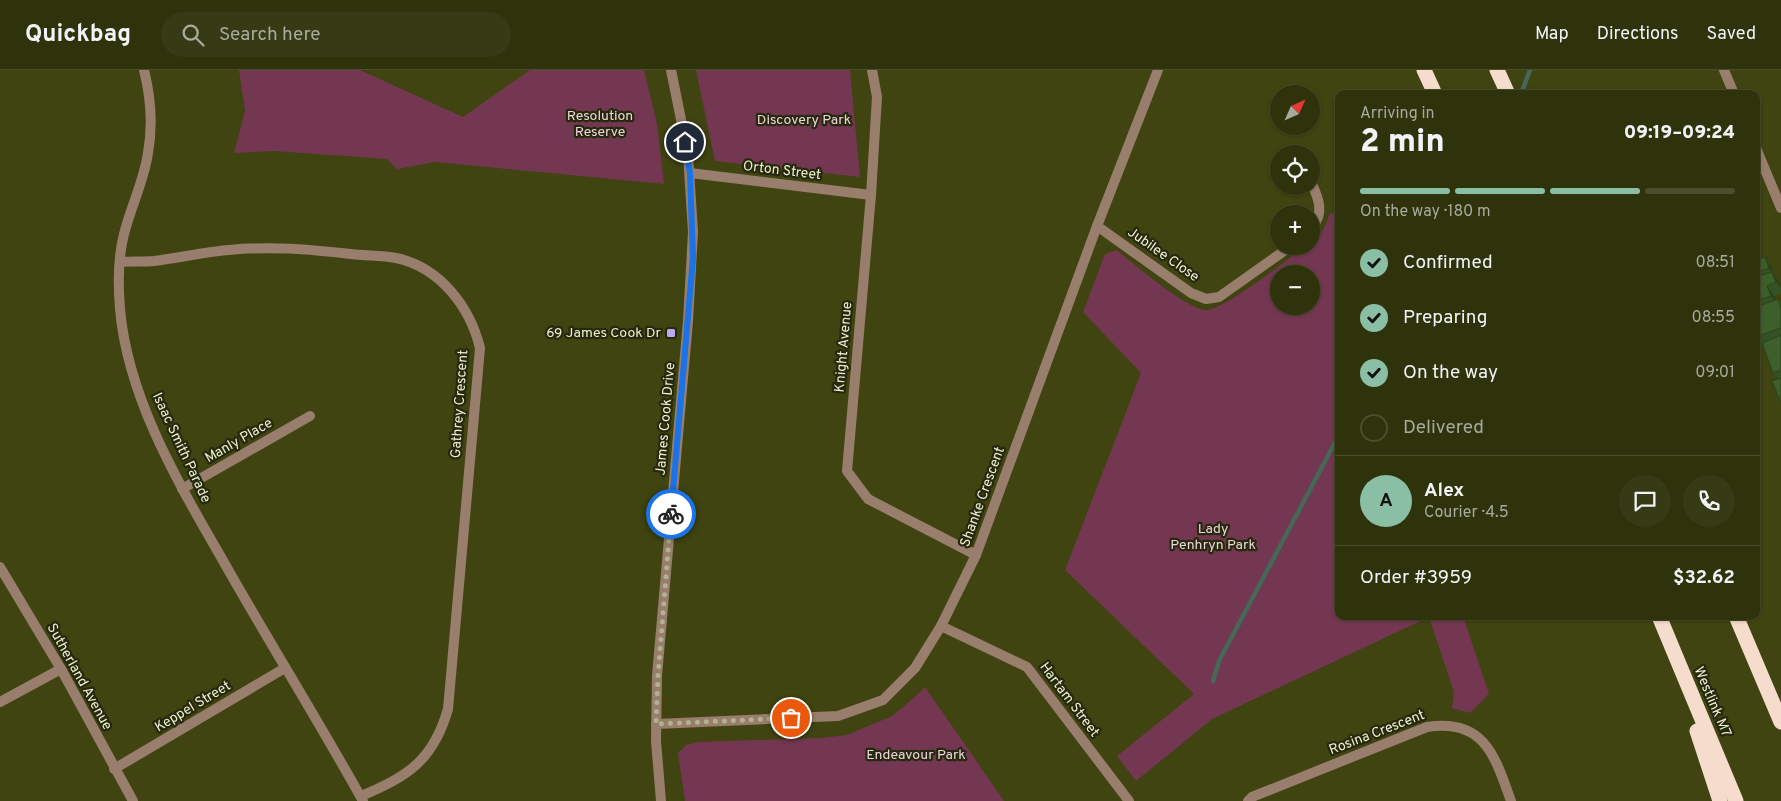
<!DOCTYPE html>
<meta charset="utf-8">
<style>
:root{--surface:#2f330c;--page:#373b15;--text:#f1f3f6;--muted:#a7aa9d;--line:#4a4e2d;--accent:#8abfa5}
body{margin:0;font-family:Overpass,sans-serif;background:var(--page);color:var(--text);height:100vh;display:flex;flex-direction:column;font-size:19px;white-space:nowrap}
*{box-sizing:border-box;margin:0}
p{font-size:16px;color:var(--muted)}
.icon{flex:none;width:28px;height:28px;fill:none;stroke:currentColor;stroke-width:2;stroke-linecap:round;stroke-linejoin:round}
.map{position:relative;flex:1;overflow:hidden}
.drawer{position:absolute;left:1335px;top:20px;width:425px;height:530px;display:flex;flex-direction:column;background:var(--surface);border-radius:10px;box-shadow:0 1px 4px #0004,0 0 0 1px var(--line)}
.drawer>*{flex:none}
.needle{width:32px;rotate:45deg}
.controls{position:absolute;left:1270px;top:15px;display:grid;gap:10px}
.controls a{display:grid;place-items:center;width:50px;height:50px;border-radius:50%;background:var(--surface);box-shadow:0 1px 4px #0004,0 0 0 1px var(--line);font-size:25px}
.pin{position:absolute;display:grid;place-items:center;width:42px;height:42px;color:#fff;margin:-21px;border:2px solid #fff;border-radius:50%;box-shadow:0 1px 5px #0007}
.courier{position:absolute;display:grid;place-items:center;width:50px;height:50px;margin:-25px;border:4px solid #1a73e8;border-radius:50%;background:#fff;color:#222;box-shadow:0 1px 6px #0007}
.headline em{font-style:normal;font-weight:800}
.headline div{display:flex;flex-direction:column-reverse}
.headline{display:flex;align-items:center;justify-content:space-between;height:85px;padding:0 25px}
h1{font-size:32px;font-weight:800;line-height:38px}
.bar{display:grid;grid-template-columns:repeat(4,1fr);gap:8px 5px;align-content:center;height:60px;padding:0 25px}
.bar i{height:6px;border-radius:4px;background:var(--line)}
.bar .current{background:var(--accent)}
.bar p{grid-column:span 4}
.line{display:flex;align-items:center;gap:12px;padding:0 25px;border-top:1px solid var(--line)}
.line div{flex:1}
.round{display:grid;place-items:center;flex:none;width:52px;height:52px;border-radius:26px;background:var(--page)}
ol{padding:0 25px;list-style:none}
li{display:flex;align-items:center;gap:15px;height:55px}
li p{margin-inline-start:auto}
li .icon{padding:5px;border-radius:50%;background:var(--accent);color:#111;stroke-width:4}
li:last-child{color:var(--muted)}
li i{width:28px;height:28px;border:2px solid var(--line);border-radius:50%}
header{display:flex;align-items:center;gap:30px;box-sizing:border-box;height:70px;padding:0 25px;background:var(--surface);border-bottom:1px solid var(--line)}
header strong{font-size:24px}
nav{display:flex;gap:28px;margin-inline-start:auto;font-size:18px}
.search{width:350px;height:45px;background:var(--page);display:flex;align-items:center;gap:12px;box-sizing:border-box;padding:0 18px;border-radius:28px;color:var(--muted);font-size:19px}
.map>svg:first-child{display:block}
.green{fill:#733751;fill-rule:evenodd}
.lines{fill:none;stroke-linecap:round;stroke-linejoin:round}
.stream{stroke:#466857;stroke-width:4.5}
.minor{stroke:#997e6d;stroke-width:10}
.tertiary{stroke:#997e6d;stroke-width:10}
.motorway{stroke:#f6dccc;stroke-width:15}
.wall{fill:#345223}
.shaded-wall{fill:#2b421d}
.building{fill:#3d5f29;stroke:#2b421d}
.done{stroke:#afb48c;stroke-width:5;stroke-dasharray:0 9}
.route{stroke:#1a73e8;stroke-width:6}
.poi-dot{fill:#bcaaf6;stroke:#26290d;stroke-width:2}
.labels{text-anchor:middle;dominant-baseline:central;stroke-width:4.5;stroke-linejoin:round;paint-order:stroke}
.park-label{font-size:14px;fill:#eed4dd;stroke:#26290d}
.street-label{font-size:14px;fill:#ebf0ce;stroke:#26290d}
.poi-label{font-size:14px;fill:#ebf0ce;stroke:#26290d;text-anchor:end}
</style>
<header>
<strong>Quickbag</strong>
<div class="search"><svg class="icon" aria-label="search" viewBox="0 0 24 24"><circle cx="10" cy="10" r="6"/><path d="M15 15l6 6"/></svg>Search here</div>
<nav><a>Map</a><a>Directions</a><a>Saved</a></nav>
</header>
<div class="map">
<svg width="1781" height="731" viewBox="0 0 1781 731">
<rect width="100%" height="100%" fill="#3f4410"/>
<g class="green">
<path d="M 239,0 L 360,0 L 463,47 L 530,0 L 644,0 L 657,54 L 664,114 L 435,92 L 397,99 L 387,89 L 274,81 L 234,83 L 245,41 Z"/>
<path d="M 696,0 L 850,0 L 860,107 L 715,91 Z"/>
<path d="M 1339,140 L 1339,546 L 1463,546 L 1489,624 L 1470,643 L 1452,638 L 1454,622 L 1429,547 L 1212,649 L 1136,711 L 1117,686 L 1194,624 L 1065,500 L 1141,303 L 1083,242 L 1105,184 L 1117,180 C 1134,194 1186,239 1206,240 C 1224,240 1288,189 1305,176 L 1311,176 L 1311,172 C 1321,165 1326,156 1329,145 ZM 1279,204 L 1311,204 L 1311,236 L 1279,236 Z"/>
<path d="M 925,617 L 1004,731 L 685,731 L 678,683 L 686,675 L 699,672 L 820,668 L 847,665 L 892,646 L 909,632 Z"/>
</g>
<g class="lines">
<g class="stream">
<path d="M 1521,24 L 1530,0"/>
<path d="M 1213,611 L 1219,591 L 1339,365"/>
</g>
<g class="minor">
<path d="M 144,0 C 151,28 153,55 148,83 C 144,111 131,136 124,164 C 118,187 118,215 120,239 C 128,331 181,417 226,496 C 271,575 319,652 363,731"/>
<path d="M 872,0 L 877,27 L 871,125 L 847,401 L 868,429 L 976,485"/>
<path d="M 1724,0 L 1734,24"/>
<path d="M 1756,78 L 1781,138"/>
<path d="M 690,103 L 871,125"/>
<path d="M 1311,112 C 1319,129 1325,143 1311,159"/>
<path d="M 1097,156 L 1191,223 L 1206,229 L 1219,227 L 1291,176"/>
<path d="M 120,192 C 131,191 143,192 154,191 C 179,188 204,182 229,180 C 272,176 308,179 351,184 C 366,186 382,185 396,188 C 440,197 470,237 480,278 L 448,639 C 433,691 408,706 361,726"/>
<path d="M 182,419 L 310,346"/>
<path d="M 0,497 L 61,599 L 133,731"/>
<path d="M 941,556 L 1027,597 L 1129,731"/>
<path d="M 0,632 L 61,599"/>
<path d="M 656,654 L 838,646 L 883,630 L 915,598 L 941,556 L 976,485 L 1097,156 L 1158,0"/>
<path d="M 114,699 L 285,598"/>
<path d="M 1248,731 L 1252,727 L 1427,657 C 1484,648 1495,686 1511,731"/>
</g>
<path class="tertiary" d="M 661,731 L 656,671 L 657,606 L 688,251 L 693,162 L 688,84 L 671,0"/>
<g class="motorway">
<path d="M 1424,0 L 1435,24"/>
<path d="M 1497,0 L 1508,24"/>
<path d="M 1659,546 L 1736,731"/>
<path d="M 1736,546 L 1781,652"/>
<path d="M 1697,661 L 1720,731"/>
</g>
</g>
<path class="wall" d="M 1756,190 L 1771,196 L 1774,205 L 1779,211 L 1781,217 L 1781,223 L 1774,226 L 1775,229 L 1778,229 L 1781,233 L 1781,333 L 1778,309 L 1773,303 L 1763,277 L 1756,280 Z"/>
<g class="shaded-wall">
<path d="M 1765,187 L 1771,196 L 1774,205 L 1779,211 L 1781,219 L 1776,212 L 1773,205 L 1769,198 Z"/>
<path d="M 1767,216 L 1774,226 L 1778,236 L 1771,226 Z"/>
</g>
<g class="building">
<path d="M 1765,187 L 1769,198 L 1756,203 L 1756,190 Z"/>
<path d="M 1772,202 L 1776,212 L 1767,216 L 1771,226 L 1756,231 L 1756,207 Z"/>
<path d="M 1778,229 L 1781,238 L 1781,258 L 1756,267 L 1756,237 Z"/>
<path d="M 1781,265 L 1781,300 L 1773,303 L 1762,273 Z"/>
<path d="M 1781,308 L 1781,333 L 1772,311 Z"/>
</g>
<g class="lines">
<path class="done" d="M 671,444 L 658,606 L 656,654 L 791,648"/>
<path class="route" d="M 671,444 L 693,188 L 690,103 L 685,72"/>
</g>
<rect class="poi-dot" x="666" y="258" width="10" height="10" rx="2.5"/>
<g class="labels">
<g class="park-label">
<text x="600" y="46">Resolution<tspan x="600" dy="16">Reserve</tspan></text>
<text x="804" y="50">Discovery Park</text>
<text x="1213" y="459">Lady<tspan x="1213" dy="16">Penhryn Park</tspan></text>
<text x="916" y="685">Endeavour Park</text>
</g>
<g class="street-label">
<text transform="translate(782 101) rotate(7)">Orton Street</text>
<text transform="translate(1163 185) rotate(35)">Jubilee Close</text>
<text transform="translate(844 277) rotate(-85)">Knight Avenue</text>
<text transform="translate(460 334) rotate(-86)">Gathrey Crescent</text>
<text transform="translate(666 349) rotate(-85)">James Cook Drive</text>
<text transform="translate(239 371) rotate(-30)">Manly Place</text>
<text transform="translate(181 378) rotate(65)">Isaac Smith Parade</text>
<text transform="translate(983 427) rotate(-70)">Shanke Crescent</text>
<text transform="translate(79 607) rotate(61)">Sutherland Avenue</text>
<text transform="translate(1069 630) rotate(53)">Hartam Street</text>
<text transform="translate(1712 632) rotate(67)">Westlink M7</text>
<text transform="translate(193 637) rotate(-31)">Keppel Street</text>
<text transform="translate(1377 663) rotate(-21)">Rosina Crescent</text>
</g>
<g class="poi-label">
<text x="661" y="263">69 James Cook Dr</text>
</g>
</g>
</svg>
<div class="controls">
<a><svg class="needle" viewBox="-14 -14 28 28"><path d="M0-13l5 13h-10z" fill="#e53935"/><path d="M0 13l5-13h-10z" fill="#a7aa9d"/></svg></a>
<a><svg class="icon" aria-label="locate" viewBox="0 0 24 24"><circle cx="12" cy="12" r="6"/><path d="M12 2v4M12 18v4M2 12h4M18 12h4"/></svg></a>
<a>+</a>
<a>−</a>
</div>
<div class="pin" style="left:791px;top:648px;background:#ea580c"><svg class="icon" aria-label="bag" viewBox="0 0 24 24"><path d="M5 8h14l-1 12H6zM9 8a3 3 0 0 1 6 0"/></svg></div>
<div class="pin" style="left:685px;top:72px;background:#1f2937"><svg class="icon" aria-label="home" viewBox="0 0 24 24"><path d="M3 11l9-7 9 7M6 9v11h12V9"/></svg></div>
<div class="courier" style="left:671px;top:444px"><svg class="icon" aria-label="bike" viewBox="0 0 24 24"><circle cx="6" cy="16" r="4"/><circle cx="18" cy="16" r="4"/><path d="M6 16l4-8h5l3 8M10 8l3 8H6M13 5h3"/></svg></div>
<section class="drawer">
<div class="headline"><div><h1>2 min</h1><p>Arriving in</p></div><em>09:19–09:24</em></div>
<div class="bar"><i class="current"></i><i class="current"></i><i class="current"></i><i></i><p>On the way · 180 m</p></div>
<ol>
<li><svg class="icon" aria-label="check" viewBox="0 0 24 24"><path d="M5 12l5 5 9-10"/></svg>Confirmed<p>08:51</p></li>
<li><svg class="icon" aria-label="check" viewBox="0 0 24 24"><path d="M5 12l5 5 9-10"/></svg>Preparing<p>08:55</p></li>
<li><svg class="icon" aria-label="check" viewBox="0 0 24 24"><path d="M5 12l5 5 9-10"/></svg>On the way<p>09:01</p></li>
<li><i></i>Delivered</li>
</ol>
<div class="line" style="height:90px"><b class="round" style="background:var(--accent);color:#111">A</b><div><b>Alex</b><p>Courier · 4.5</p></div><a class="round"><svg class="icon" aria-label="chat" viewBox="0 0 24 24"><path d="M4 5h16v11H9l-5 4z"/></svg></a><a class="round"><svg class="icon" aria-label="phone" viewBox="0 0 24 24"><path d="M5 4h4l2 5-3 2q2 4 5 5l2-3 5 2v4C11 20 4 13 5 4z"/></svg></a></div>
<div class="line" style="height:65px"><div>Order #3959</div><b>$32.62</b></div>
</section>
</div>
